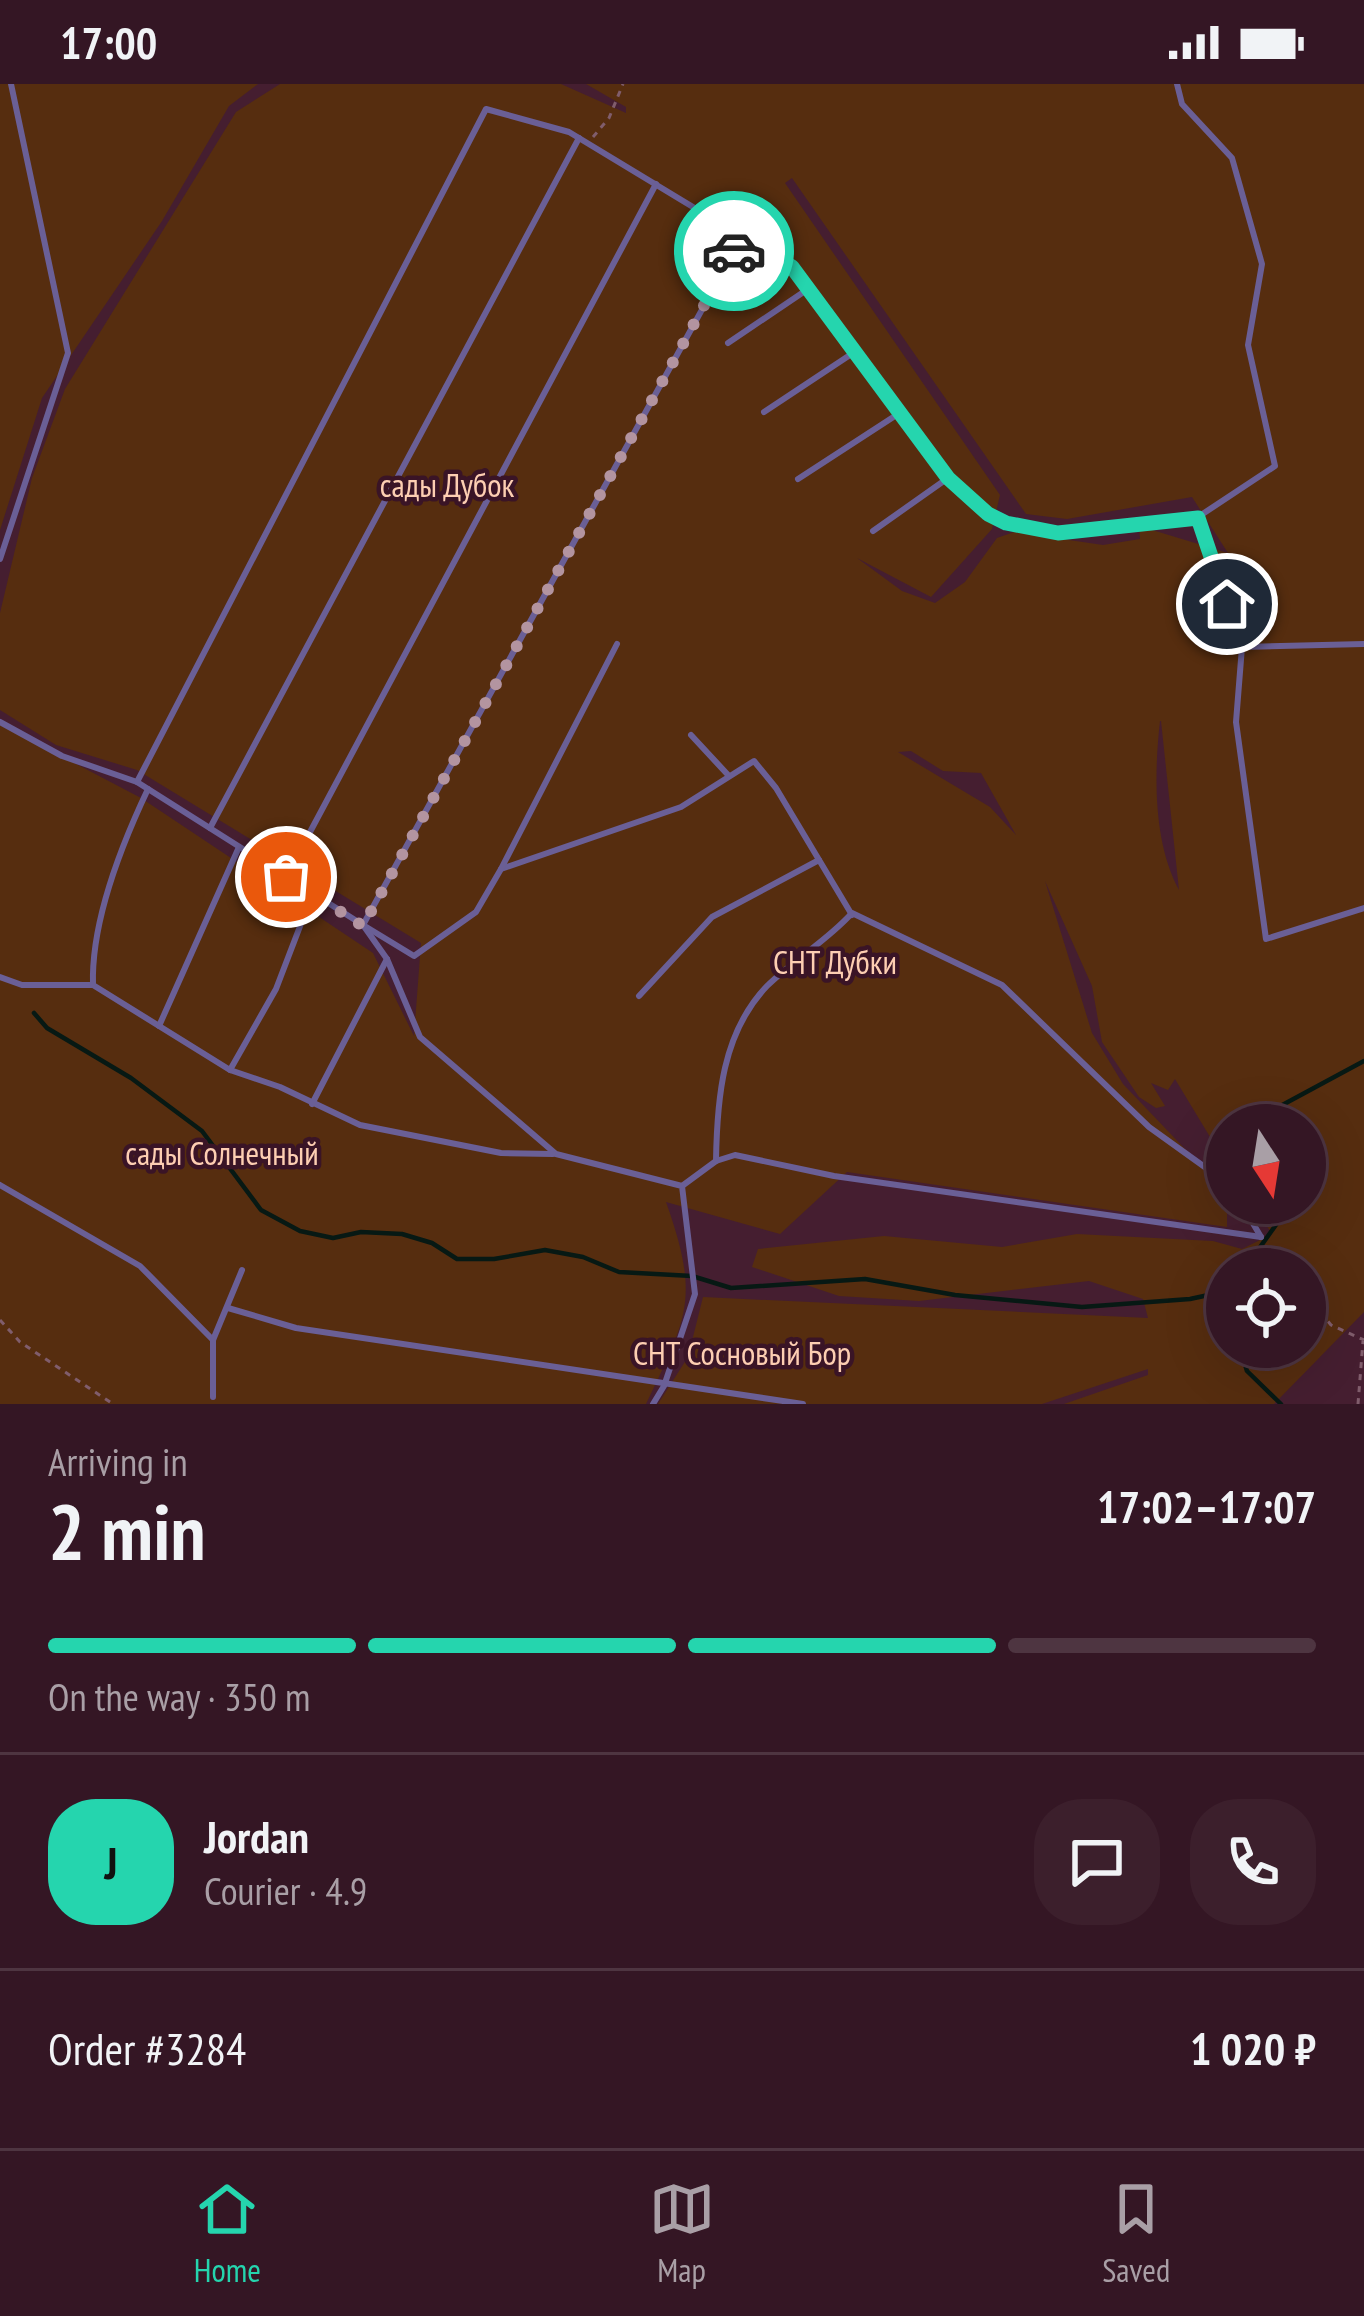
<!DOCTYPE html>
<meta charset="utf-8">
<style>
:root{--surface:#341624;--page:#3c1f2c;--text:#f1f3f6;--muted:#a99fa6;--line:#4e3541;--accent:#25d5ae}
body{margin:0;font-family:"PT Sans Narrow",sans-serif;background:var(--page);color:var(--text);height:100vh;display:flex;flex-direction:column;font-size:45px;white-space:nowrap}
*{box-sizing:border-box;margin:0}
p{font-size:39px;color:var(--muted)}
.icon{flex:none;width:66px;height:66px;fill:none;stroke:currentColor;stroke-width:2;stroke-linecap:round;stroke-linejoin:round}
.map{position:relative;height:1320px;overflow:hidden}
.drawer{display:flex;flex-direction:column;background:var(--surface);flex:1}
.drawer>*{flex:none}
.needle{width:78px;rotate:168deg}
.controls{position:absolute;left:1206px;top:1020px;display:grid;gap:24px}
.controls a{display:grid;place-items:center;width:120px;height:120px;border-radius:50%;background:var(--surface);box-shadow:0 12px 48px #0002,0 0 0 3px var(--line);font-size:60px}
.pin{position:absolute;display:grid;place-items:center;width:102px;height:102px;color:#fff;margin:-51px;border:6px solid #fff;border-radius:50%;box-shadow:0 3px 12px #0007}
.courier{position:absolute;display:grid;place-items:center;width:120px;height:120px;margin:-60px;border:9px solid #25d5ae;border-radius:50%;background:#fff;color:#222;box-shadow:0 3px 15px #0007}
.headline em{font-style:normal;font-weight:600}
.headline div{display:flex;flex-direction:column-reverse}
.headline{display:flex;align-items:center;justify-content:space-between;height:204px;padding:0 48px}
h1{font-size:78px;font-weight:600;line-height:90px}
.bar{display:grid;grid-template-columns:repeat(4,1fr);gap:18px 12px;align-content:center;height:144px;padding:0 48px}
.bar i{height:15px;border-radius:9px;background:var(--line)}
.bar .active{background:var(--accent)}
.bar p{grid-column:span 4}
.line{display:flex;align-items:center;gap:30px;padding:0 48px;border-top:3px solid var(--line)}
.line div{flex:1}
.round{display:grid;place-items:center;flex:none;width:126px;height:126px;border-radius:48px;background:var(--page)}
.status{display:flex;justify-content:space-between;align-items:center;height:84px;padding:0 60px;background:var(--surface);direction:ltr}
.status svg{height:33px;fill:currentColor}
.tabs{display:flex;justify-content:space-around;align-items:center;height:168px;border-top:3px solid var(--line);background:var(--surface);font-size:33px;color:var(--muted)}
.tabs a{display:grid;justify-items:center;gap:6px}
.tabs .active{color:var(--accent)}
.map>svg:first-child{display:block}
.green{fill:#562d0f;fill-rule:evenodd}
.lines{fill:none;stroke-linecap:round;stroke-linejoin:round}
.stream{stroke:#071914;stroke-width:4.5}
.path{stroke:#805d6c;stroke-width:3;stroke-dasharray:6 6;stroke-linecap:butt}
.service{stroke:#6a5f96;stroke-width:6}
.done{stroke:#b394a0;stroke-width:12;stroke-dasharray:0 21.6}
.route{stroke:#25d5ae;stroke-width:15}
.labels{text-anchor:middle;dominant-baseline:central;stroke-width:9;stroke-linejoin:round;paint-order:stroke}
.park-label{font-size:33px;fill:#fdceb2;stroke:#3a1426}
</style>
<div class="status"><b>17:00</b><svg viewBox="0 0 49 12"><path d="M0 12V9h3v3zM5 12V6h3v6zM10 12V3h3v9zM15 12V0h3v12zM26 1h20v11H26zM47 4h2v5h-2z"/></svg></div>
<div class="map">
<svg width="1364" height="1320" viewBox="0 0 1364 1320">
<rect width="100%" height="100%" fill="#451e30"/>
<g class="green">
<path d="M 0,0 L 258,0 L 229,22 L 162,137 L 42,314 L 0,446 Z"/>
<path d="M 280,0 L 561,0 L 626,29 L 626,23 L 586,0 L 1364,0 L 1364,1228 L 1274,1320 L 1064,1320 L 1148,1291 L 1148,1285 L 1042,1320 L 658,1320 L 688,1273 L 703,1213 L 1148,1234 L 1143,1215 L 1089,1197 L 919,1217 L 839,1212 L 752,1183 L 758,1165 L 884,1152 L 1002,1163 L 1077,1150 L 1213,1157 L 1242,1165 L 1272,1150 L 1252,1119 L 1305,1119 L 1305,1041 L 1227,1041 L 1227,1081 L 1175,995 L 1168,1006 L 1151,999 L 1165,1022 L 1156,1024 L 1139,1013 L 1102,958 L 1092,902 L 1045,797 L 1092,949 L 1123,1000 L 1227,1109 L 1227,1143 L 847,1088 L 780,1150 L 666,1118 C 700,1214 688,1232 646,1320 L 0,1320 L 0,640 L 141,714 L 373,869 L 414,952 L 421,859 L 137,686 L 56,661 L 0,626 L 0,529 L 32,394 L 65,305 L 236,28 ZM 792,94 L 1026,430 L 1067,435 L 1192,413 L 1228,469 L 1139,442 L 1140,455 L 1103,461 L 1014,448 L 997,454 L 965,498 L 935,519 L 902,507 L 857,474 L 931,513 L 992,445 L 1000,411 L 785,99 ZM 1160,637 L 1161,637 L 1179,806 C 1153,758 1154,690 1160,637 ZM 911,667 L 943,687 L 981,689 L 1016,751 L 990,723 L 898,668 ZM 1227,1185 L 1305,1185 L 1305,1263 L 1227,1263 Z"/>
</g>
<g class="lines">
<g class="stream">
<path d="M 34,929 L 47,944 L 131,994 L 202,1047 L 261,1126 L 300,1147 L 333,1154 L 361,1148 L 402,1150 L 432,1159 L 457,1175 L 494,1175 L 545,1166 L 583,1173 L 619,1188 L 692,1192 L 731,1204 L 865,1195 L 955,1211 L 1082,1223 L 1190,1215 L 1227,1207"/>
<path d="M 1247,1041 L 1253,1028 L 1273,1026 L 1364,977"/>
<path d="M 1258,1185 L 1253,1173 L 1278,1138 L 1273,1119"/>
<path d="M 1254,1263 L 1243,1274 L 1247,1287 L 1281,1320"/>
</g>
<g class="path">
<path d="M 593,53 L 609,34 L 623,0"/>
<path d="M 1267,1163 L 1284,1185"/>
<path d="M 1305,1210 L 1331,1241 L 1364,1256"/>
<path d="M 0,1236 L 20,1258 L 113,1320"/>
<path d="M 1358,1320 L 1363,1257"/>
</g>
<g class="service">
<path d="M 742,153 L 363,841 L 414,872 L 476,828 L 501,785 L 681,723 L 754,677 L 776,704 L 852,831"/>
<path d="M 728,259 L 808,205"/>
<path d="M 764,328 L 853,269"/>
<path d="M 798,395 L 898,330"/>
<path d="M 1198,433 L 1242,563 L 1364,560"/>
<path d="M 873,447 L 948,394"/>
<path d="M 0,475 L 68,269 L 11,0"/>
<path d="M 1242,563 L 1236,638 L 1266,855 L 1364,824"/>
<path d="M 0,638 L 62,672 L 137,698 L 363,841 L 387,875 L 420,953 L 556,1070 L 682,1102 L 695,1210 L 664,1302 L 653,1320"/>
<path d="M 691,651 L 729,692"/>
<path d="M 137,698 L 486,25 L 569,48 L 792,183 L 948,394 L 1006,439 L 1059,449 L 1198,433 L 1275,382 L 1248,261 L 1262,180 L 1232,74 L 1182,20 L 1177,0"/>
<path d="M 210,744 L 579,54"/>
<path d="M 501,785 L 617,560"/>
<path d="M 286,793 L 656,100"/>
<path d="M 0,893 L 22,901 L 93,901 L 230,986 L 280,1003 L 360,1041 L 501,1069 L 553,1070"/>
<path d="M 93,901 C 91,838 121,762 148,705"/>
<path d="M 639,912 L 712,833 L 819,776"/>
<path d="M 159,942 L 239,763"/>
<path d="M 230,986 L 276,905 L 312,811"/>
<path d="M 312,1020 L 387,875"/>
<path d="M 716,1077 C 717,1015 722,949 767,902 C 793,876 827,857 852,829 L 1002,901 L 1149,1043 L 1227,1099"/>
<path d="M 0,1101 L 140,1182 L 213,1256"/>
<path d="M 682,1102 L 716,1077 L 735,1071 L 834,1092 L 1261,1153"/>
<path d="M 1241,1119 L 1261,1153"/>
<path d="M 228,1224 L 296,1244 L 803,1320"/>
<path d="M 213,1313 L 213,1256 L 242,1186"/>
</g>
</g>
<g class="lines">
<path class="done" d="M 286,793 L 363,842 L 734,167"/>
<path class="route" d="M 734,167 L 742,153 L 792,183 L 948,394 L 988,430 L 1006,439 L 1058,449 L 1198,434 L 1227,520"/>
</g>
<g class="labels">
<g class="park-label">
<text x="447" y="400">сады Дубок</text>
<text x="835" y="877">СНТ Дубки</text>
<text x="222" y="1068">сады Солнечный</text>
<text x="742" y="1268">СНТ Сосновый Бор</text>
</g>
</g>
</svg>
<div class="controls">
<a><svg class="needle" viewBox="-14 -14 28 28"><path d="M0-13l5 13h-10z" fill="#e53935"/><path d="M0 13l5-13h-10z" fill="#a99fa6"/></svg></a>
<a><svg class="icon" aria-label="locate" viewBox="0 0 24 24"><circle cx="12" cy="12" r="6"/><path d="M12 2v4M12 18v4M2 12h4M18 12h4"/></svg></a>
</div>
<div class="pin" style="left:286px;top:793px;background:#ea580c"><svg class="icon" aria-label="bag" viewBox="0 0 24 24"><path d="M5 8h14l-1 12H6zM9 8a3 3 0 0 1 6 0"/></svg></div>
<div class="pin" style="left:1227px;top:520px;background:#1f2937"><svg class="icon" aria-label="home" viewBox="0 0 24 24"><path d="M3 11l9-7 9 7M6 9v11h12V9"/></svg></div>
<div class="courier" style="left:734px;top:167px"><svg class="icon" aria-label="car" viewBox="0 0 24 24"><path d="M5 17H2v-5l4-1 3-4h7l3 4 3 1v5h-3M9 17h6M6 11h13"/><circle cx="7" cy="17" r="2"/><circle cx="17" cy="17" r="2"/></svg></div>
</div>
<section class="drawer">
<div class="headline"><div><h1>2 min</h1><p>Arriving in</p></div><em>17:02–17:07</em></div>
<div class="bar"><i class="active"></i><i class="active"></i><i class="active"></i><i></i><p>On the way · 350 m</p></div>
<div class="line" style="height:216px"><b class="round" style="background:var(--accent);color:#111">J</b><div><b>Jordan</b><p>Courier · 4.9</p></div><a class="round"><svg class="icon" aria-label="chat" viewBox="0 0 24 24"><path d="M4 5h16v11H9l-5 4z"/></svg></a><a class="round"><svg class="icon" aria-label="phone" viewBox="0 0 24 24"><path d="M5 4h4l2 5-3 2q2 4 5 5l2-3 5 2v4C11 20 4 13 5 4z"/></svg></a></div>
<div class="line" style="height:156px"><div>Order #3284</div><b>1 020 ₽</b></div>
</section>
<nav class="tabs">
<a class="active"><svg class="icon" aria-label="home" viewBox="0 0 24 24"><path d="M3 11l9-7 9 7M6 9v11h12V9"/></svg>Home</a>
<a><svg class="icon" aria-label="map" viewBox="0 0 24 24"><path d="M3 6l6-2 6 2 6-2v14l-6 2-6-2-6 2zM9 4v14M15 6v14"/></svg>Map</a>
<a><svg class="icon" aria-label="saved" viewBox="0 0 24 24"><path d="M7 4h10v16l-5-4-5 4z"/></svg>Saved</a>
</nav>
